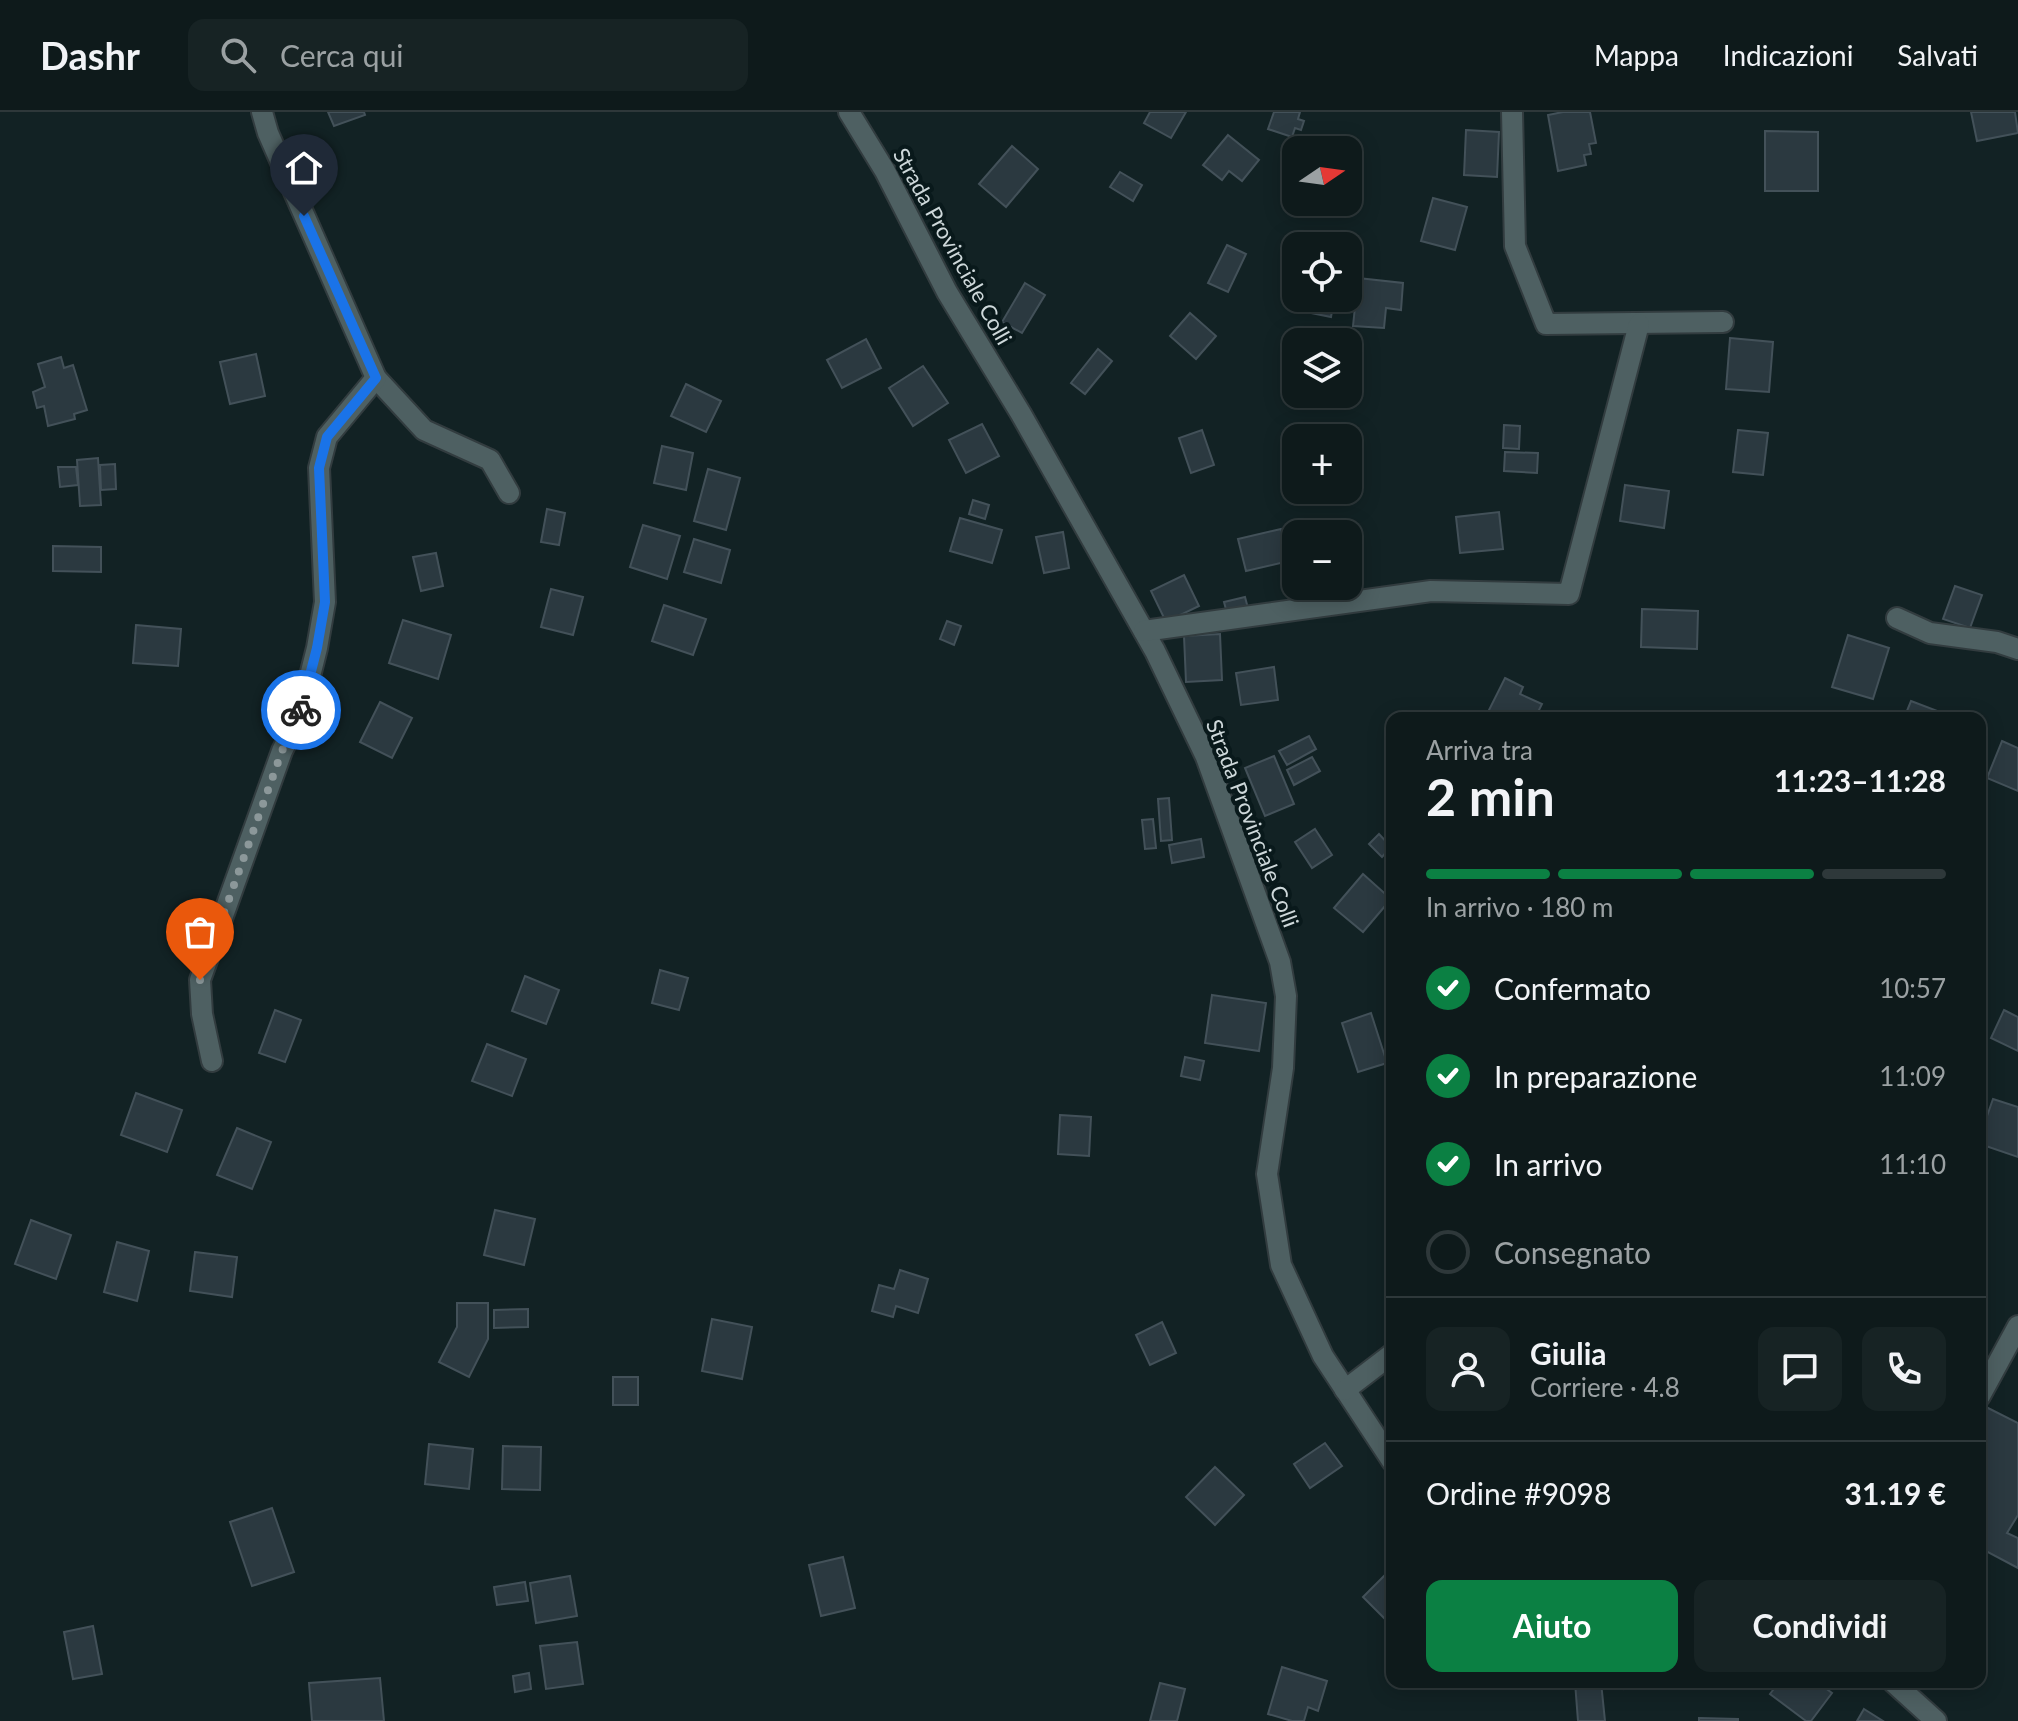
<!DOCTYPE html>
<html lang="it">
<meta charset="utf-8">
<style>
:root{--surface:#0e1a1b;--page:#172324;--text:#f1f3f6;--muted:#9ba1a3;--line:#2e383a;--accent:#0b8043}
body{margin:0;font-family:Lato,sans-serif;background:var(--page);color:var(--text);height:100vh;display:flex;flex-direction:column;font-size:30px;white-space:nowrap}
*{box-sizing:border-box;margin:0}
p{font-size:26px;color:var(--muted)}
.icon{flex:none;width:44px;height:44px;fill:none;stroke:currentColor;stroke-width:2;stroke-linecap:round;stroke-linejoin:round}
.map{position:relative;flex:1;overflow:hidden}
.panel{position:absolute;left:1386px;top:600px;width:600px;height:976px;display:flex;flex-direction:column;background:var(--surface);border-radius:16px;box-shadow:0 4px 20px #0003,0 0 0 2px var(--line)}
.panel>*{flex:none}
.needle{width:52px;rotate:77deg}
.fabs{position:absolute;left:1282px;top:24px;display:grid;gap:16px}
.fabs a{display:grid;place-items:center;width:80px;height:80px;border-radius:16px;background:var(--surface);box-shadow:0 4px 20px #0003,0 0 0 2px var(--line);font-size:40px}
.pin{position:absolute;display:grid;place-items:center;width:68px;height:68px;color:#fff;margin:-82px -34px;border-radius:50% 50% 50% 0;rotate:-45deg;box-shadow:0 0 8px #0007}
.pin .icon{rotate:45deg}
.courier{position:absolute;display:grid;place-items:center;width:80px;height:80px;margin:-40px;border:6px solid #1a73e8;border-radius:50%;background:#fff;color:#222;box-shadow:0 2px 10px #0007}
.overview em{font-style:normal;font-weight:700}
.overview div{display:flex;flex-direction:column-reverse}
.overview{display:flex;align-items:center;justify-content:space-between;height:136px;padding:0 40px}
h1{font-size:52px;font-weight:700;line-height:60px}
.bar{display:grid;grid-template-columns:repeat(4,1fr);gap:12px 8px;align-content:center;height:96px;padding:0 40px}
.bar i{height:10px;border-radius:6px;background:var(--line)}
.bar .selected{background:var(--accent)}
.bar p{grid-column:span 4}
.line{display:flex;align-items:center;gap:20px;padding:0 40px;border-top:2px solid var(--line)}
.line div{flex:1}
.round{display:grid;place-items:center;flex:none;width:84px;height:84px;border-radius:16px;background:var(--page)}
ol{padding:0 40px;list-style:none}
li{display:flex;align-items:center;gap:24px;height:88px}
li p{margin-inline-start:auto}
li .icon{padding:8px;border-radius:50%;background:var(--accent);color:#fff;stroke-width:4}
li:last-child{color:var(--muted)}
li i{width:44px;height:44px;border:4px solid var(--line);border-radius:50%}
.action{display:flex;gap:16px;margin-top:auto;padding:16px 40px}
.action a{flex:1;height:92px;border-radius:16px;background:var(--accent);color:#fff;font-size:32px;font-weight:700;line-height:92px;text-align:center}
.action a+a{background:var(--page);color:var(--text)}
header{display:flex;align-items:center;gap:48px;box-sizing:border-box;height:112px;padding:0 40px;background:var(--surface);border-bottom:2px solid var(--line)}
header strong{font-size:38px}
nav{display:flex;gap:44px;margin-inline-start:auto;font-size:28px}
.search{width:560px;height:72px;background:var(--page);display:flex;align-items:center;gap:20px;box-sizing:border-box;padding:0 28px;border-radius:16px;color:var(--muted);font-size:30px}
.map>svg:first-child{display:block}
.building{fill:#2b3940;stroke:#435159;stroke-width:2}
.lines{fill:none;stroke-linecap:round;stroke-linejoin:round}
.minor-casing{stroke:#323c3f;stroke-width:24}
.minor{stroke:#4e6062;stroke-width:20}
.done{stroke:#8c989a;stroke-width:8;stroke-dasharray:0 14.4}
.route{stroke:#1a73e8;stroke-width:10}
.labels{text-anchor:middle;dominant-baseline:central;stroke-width:8;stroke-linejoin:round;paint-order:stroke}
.street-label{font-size:22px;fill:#ced8da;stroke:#09191b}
</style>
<header>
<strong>Dashr</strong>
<div class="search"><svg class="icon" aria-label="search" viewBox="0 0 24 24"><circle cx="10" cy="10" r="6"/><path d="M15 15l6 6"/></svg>Cerca qui</div>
<nav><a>Mappa</a><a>Indicazioni</a><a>Salvati</a></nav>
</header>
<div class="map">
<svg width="2018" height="1609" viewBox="0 0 2018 1609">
<rect width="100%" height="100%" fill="#122224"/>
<g class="building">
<path d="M 328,0 L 364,0 L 365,3 L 334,14 Z"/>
<path d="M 1150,0 L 1186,0 L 1171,26 L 1144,11 Z"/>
<path d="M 1274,0 L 1300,0 L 1298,7 L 1304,9 L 1301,18 L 1295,16 L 1292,25 L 1268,17 Z"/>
<path d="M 1563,0 L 1590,0 L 1596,31 L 1589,32 L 1591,42 L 1584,43 L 1586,53 L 1558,59 L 1548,3 Z"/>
<path d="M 1971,0 L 2015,0 L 2018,21 L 1977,29 Z"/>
<path d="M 1466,18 L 1499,20 L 1497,65 L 1464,63 Z"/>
<path d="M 1765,19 L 1818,20 L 1818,79 L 1765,79 Z"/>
<path d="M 1228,23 L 1259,48 L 1242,69 L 1229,59 L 1222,68 L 1203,53 Z"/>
<path d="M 1012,34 L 1038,57 L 1006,95 L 979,72 Z"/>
<path d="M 1120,60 L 1142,73 L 1133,89 L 1110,75 Z"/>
<path d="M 1433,86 L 1467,95 L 1455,138 L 1421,129 Z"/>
<path d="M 1227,133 L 1246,142 L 1228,180 L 1208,171 Z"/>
<path d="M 1358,166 L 1403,171 L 1401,198 L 1386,196 L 1384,216 L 1353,214 Z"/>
<path d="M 1025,171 L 1045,183 L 1022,221 L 1002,210 Z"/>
<path d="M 1303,186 L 1334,188 L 1331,205 L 1301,199 Z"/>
<path d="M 1190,201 L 1216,224 L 1196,247 L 1170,224 Z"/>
<path d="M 1730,226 L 1773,230 L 1769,280 L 1726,277 Z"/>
<path d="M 866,227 L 881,256 L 842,276 L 827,248 Z"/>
<path d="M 1098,237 L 1112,249 L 1085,282 L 1071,271 Z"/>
<path d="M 256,242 L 265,284 L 230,292 L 220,250 Z"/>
<path d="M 61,245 L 64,256 L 73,253 L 87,298 L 74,302 L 75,307 L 48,314 L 44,294 L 37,296 L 33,280 L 45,275 L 38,252 Z"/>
<path d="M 923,254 L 948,291 L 913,314 L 889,276 Z"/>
<path d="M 686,272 L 721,289 L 706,320 L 671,304 Z"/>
<path d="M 982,312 L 999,344 L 966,361 L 949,328 Z"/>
<path d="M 1504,313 L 1520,314 L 1519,337 L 1503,336 Z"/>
<path d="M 1202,318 L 1214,353 L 1191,361 L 1179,326 Z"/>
<path d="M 1738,318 L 1768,321 L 1763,363 L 1733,360 Z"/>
<path d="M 662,334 L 693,341 L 686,378 L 654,371 Z"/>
<path d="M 1505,340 L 1538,341 L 1537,361 L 1504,359 Z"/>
<path d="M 98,346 L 101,393 L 80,394 L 77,348 Z"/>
<path d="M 115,352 L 116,377 L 101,378 L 100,353 Z"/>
<path d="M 58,355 L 76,355 L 78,373 L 60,375 Z"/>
<path d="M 708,357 L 740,366 L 726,418 L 694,409 Z"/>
<path d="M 1625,373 L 1669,379 L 1664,416 L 1620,409 Z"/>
<path d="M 973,388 L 989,393 L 985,407 L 969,402 Z"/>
<path d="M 547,397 L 565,401 L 559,433 L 541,430 Z"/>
<path d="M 1499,400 L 1503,437 L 1460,441 L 1456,405 Z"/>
<path d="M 960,406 L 1002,418 L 992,451 L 950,439 Z"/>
<path d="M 643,413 L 680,424 L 667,467 L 630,455 Z"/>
<path d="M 1281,417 L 1289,449 L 1246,459 L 1238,427 Z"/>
<path d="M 1063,420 L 1069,456 L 1044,461 L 1036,425 Z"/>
<path d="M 694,427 L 730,438 L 721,471 L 684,460 Z"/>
<path d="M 53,434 L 101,435 L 101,460 L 53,459 Z"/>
<path d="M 436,441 L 443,474 L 421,479 L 413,445 Z"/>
<path d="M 1184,463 L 1199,494 L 1166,510 L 1151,479 Z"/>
<path d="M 1955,474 L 1982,483 L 1970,516 L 1943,507 Z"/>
<path d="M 551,477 L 583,485 L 573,523 L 541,515 Z"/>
<path d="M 1245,485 L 1249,500 L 1228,505 L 1224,490 Z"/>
<path d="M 664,493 L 706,507 L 693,543 L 652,529 Z"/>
<path d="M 1642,497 L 1698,499 L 1697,537 L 1641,535 Z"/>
<path d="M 403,508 L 451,523 L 438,567 L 389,551 Z"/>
<path d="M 947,509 L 961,514 L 954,533 L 940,527 Z"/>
<path d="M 136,513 L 181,517 L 178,554 L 133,551 Z"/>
<path d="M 1220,522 L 1222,568 L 1186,570 L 1184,524 Z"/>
<path d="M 1848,523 L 1889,536 L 1873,587 L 1832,575 Z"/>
<path d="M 1274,555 L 1278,588 L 1241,593 L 1236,561 Z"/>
<path d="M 1505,566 L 1523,575 L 1520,582 L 1542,592 L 1535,606 L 1485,606 Z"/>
<path d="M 1911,589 L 1948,603 L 1947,606 L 1904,606 Z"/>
<path d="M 380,590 L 412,606 L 392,646 L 360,630 Z"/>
<path d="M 1309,624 L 1316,637 L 1287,653 L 1279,639 Z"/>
<path d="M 2002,629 L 2018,636 L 2018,679 L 1987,666 Z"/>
<path d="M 1274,644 L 1294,692 L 1265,704 L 1245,656 Z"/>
<path d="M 1312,645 L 1320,659 L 1294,673 L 1287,658 Z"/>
<path d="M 1169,686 L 1172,728 L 1161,729 L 1158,687 Z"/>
<path d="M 1251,699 L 1261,735 L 1246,740 L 1235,703 Z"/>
<path d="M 1153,707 L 1156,736 L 1145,737 L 1142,708 Z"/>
<path d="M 1315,717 L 1332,743 L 1312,756 L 1295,730 Z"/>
<path d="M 1379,722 L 1391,735 L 1382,745 L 1369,732 Z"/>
<path d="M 1201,727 L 1204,745 L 1172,751 L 1169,733 Z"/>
<path d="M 1363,762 L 1391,787 L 1363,820 L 1334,796 Z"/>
<path d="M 660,858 L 688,866 L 679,898 L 652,891 Z"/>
<path d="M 525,864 L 559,878 L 546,912 L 512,899 Z"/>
<path d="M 1212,883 L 1266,891 L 1259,939 L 1205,931 Z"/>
<path d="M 275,898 L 301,908 L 285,950 L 259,941 Z"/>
<path d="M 2004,898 L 2018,905 L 2018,939 L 1991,926 Z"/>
<path d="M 1371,901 L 1387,951 L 1358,960 L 1342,911 Z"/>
<path d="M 487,932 L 526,947 L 512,984 L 472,969 Z"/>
<path d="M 1185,945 L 1204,949 L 1200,968 L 1181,964 Z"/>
<path d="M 136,981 L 182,998 L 167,1040 L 121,1023 Z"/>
<path d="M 1993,987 L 2018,995 L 2018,1045 L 1980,1032 L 1980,1024 Z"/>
<path d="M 1060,1003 L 1091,1005 L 1089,1044 L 1058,1042 Z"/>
<path d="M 237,1016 L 271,1030 L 252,1077 L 217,1063 Z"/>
<path d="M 495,1098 L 535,1107 L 524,1153 L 484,1143 Z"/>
<path d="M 31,1108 L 71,1123 L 56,1167 L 15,1152 Z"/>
<path d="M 117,1130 L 149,1139 L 137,1189 L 104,1180 Z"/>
<path d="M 195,1140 L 237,1145 L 232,1185 L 190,1179 Z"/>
<path d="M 900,1158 L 928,1167 L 918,1201 L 896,1194 L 893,1205 L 872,1199 L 879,1173 L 894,1177 Z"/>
<path d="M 457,1191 L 488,1191 L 488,1227 L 469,1265 L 439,1250 L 457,1215 Z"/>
<path d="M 528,1197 L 528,1215 L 494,1216 L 494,1198 Z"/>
<path d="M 712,1207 L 752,1215 L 742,1267 L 702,1259 Z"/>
<path d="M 1162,1210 L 1176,1241 L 1150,1253 L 1136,1223 Z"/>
<rect x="613" y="1265" width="25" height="28"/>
<path d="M 1988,1296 L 2018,1311 L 2018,1403 L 2007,1421 L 2018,1426 L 2018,1456 L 1980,1436 L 1980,1305 Z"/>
<path d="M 1325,1331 L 1342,1354 L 1310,1376 L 1294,1352 Z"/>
<path d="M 429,1332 L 473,1337 L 469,1377 L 425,1372 Z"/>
<path d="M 503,1334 L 541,1335 L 540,1378 L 502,1377 Z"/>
<path d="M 1215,1355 L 1244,1383 L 1215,1413 L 1186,1385 Z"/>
<path d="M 272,1396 L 294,1460 L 252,1474 L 230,1410 Z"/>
<path d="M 843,1445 L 855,1496 L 821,1504 L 809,1453 Z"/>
<path d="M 1392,1456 L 1392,1514 L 1363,1485 Z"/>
<path d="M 570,1464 L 577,1504 L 536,1511 L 530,1471 Z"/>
<path d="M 525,1470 L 528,1489 L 497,1493 L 494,1475 Z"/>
<path d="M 93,1514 L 102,1562 L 73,1567 L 64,1520 Z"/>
<path d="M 577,1530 L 583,1572 L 546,1577 L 540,1534 Z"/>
<path d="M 1282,1555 L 1327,1569 L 1318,1599 L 1308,1595 L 1304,1609 L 1292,1609 L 1268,1602 Z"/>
<path d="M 529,1561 L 531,1577 L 515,1580 L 513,1564 Z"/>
<path d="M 380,1566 L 384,1609 L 312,1609 L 309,1571 Z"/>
<path d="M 1575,1570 L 1601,1570 L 1605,1609 L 1578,1609 Z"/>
<path d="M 1620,1570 L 1638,1570 L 1624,1577 Z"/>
<path d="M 1779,1570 L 1817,1570 L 1832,1581 L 1811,1609 L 1806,1609 L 1770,1582 Z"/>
<path d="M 1160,1571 L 1185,1577 L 1177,1609 L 1150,1609 Z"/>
<path d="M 1864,1597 L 1883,1609 L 1857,1609 Z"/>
<path d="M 1699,1606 L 1738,1607 L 1738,1609 L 1699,1609 Z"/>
</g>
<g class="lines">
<g class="minor-casing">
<g id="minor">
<path d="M 262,0 L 268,21 L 376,266 L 424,318 L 490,348 L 509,381"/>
<path d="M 849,0 L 885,59 L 947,180 L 1021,302 L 1155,539 L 1206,645 L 1280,850 L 1286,884 L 1283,956 L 1267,1062 L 1281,1153 L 1323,1244 L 1392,1349"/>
<path d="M 1512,0 L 1515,134 L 1546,212 L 1723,210"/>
<path d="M 1897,506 L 1930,521 L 1997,530 L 2018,537"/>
<path d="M 1144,519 L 1431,479 L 1569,482 L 1639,212"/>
<path d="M 212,949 L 202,902 L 200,868 L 282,639 L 301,600 L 317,536 L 325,490 L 319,356 L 327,325 L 376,266"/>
<path d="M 1345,1278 L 1392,1242"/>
<path d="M 1980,1284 L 2018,1214"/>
<path d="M 1893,1570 L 1936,1609"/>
</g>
</g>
<use href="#minor" class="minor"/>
</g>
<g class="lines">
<path class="done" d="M 200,868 L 282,639 L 301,598"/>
<path class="route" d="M 301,598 L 317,536 L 325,490 L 319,356 L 327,325 L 376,266 L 304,104"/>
</g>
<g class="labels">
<g class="street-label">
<text transform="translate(953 134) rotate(61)">Strada Provinciale Colli</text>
<text transform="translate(1253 711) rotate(69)">Strada Provinciale Colli</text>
</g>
</g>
</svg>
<div class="fabs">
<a><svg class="needle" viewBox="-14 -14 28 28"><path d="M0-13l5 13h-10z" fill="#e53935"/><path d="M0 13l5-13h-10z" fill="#9ba1a3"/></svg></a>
<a><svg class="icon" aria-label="locate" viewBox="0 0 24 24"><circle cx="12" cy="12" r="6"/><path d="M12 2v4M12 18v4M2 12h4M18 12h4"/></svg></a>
<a><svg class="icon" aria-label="layers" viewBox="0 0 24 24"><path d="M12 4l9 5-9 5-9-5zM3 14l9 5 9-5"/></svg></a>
<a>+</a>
<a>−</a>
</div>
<div class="pin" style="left:200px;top:868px;background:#ea580c"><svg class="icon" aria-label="bag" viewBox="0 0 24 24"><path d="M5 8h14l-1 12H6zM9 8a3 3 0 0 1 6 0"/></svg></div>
<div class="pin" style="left:304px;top:104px;background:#1f2937"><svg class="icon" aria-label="home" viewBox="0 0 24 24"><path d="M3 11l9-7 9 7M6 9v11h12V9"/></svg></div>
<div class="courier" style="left:301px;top:598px"><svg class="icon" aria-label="bike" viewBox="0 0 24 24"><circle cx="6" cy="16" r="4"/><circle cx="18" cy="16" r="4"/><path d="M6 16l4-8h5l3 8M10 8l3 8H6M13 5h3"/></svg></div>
<section class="panel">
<div class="overview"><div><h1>2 min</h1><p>Arriva tra</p></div><em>11:23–11:28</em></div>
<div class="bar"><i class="selected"></i><i class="selected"></i><i class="selected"></i><i></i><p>In arrivo · 180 m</p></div>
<ol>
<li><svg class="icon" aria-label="check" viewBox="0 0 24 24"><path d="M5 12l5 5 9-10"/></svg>Confermato<p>10:57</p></li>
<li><svg class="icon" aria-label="check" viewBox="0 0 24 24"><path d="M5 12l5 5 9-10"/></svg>In preparazione<p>11:09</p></li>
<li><svg class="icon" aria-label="check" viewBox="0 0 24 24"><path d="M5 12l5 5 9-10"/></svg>In arrivo<p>11:10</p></li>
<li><i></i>Consegnato</li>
</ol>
<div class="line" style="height:144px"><a class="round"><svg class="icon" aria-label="person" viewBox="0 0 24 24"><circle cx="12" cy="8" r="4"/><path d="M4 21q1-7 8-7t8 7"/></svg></a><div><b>Giulia</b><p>Corriere · 4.8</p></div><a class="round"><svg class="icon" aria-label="chat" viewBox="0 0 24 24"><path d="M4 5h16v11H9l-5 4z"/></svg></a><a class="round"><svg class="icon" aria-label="phone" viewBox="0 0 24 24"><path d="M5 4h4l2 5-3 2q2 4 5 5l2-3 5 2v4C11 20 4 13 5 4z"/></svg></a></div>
<div class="line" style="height:104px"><div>Ordine #9098</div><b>31.19 €</b></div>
<div class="action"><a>Aiuto</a><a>Condividi</a></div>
</section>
</div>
